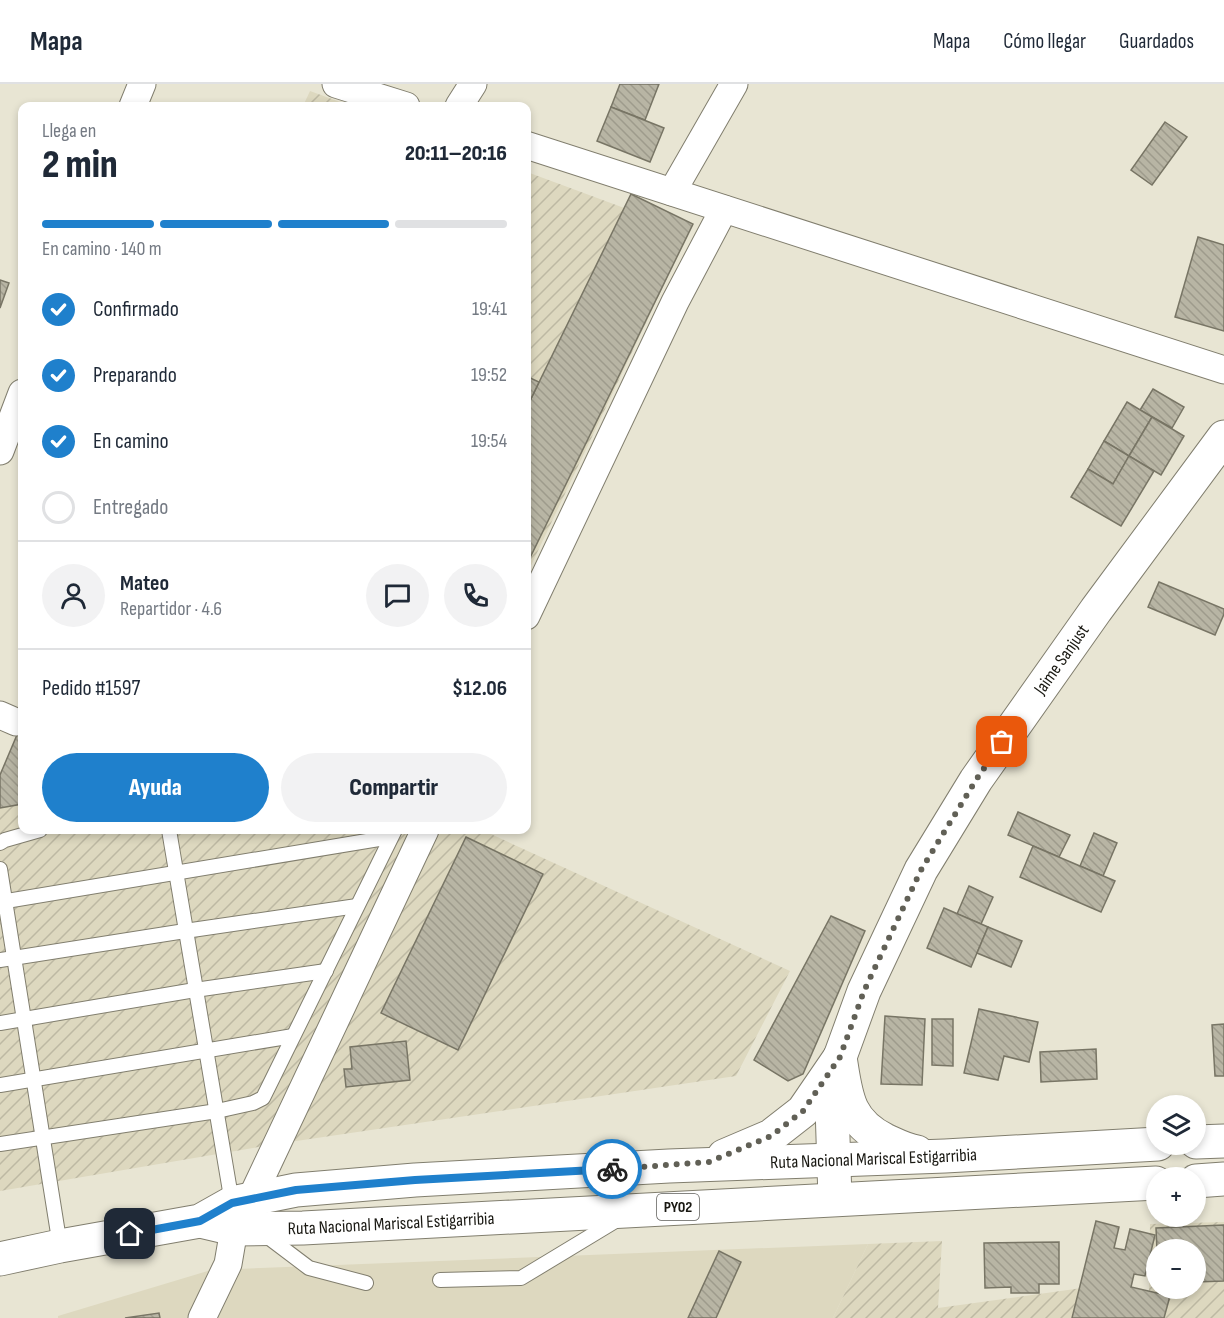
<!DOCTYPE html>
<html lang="es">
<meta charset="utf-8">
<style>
:root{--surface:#fff;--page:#f2f2f3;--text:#1f2937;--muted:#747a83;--line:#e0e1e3;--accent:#1f80cc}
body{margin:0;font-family:"Sofia Sans Condensed",sans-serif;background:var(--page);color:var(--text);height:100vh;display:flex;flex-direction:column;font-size:22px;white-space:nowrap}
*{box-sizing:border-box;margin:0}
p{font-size:20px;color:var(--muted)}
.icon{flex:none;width:33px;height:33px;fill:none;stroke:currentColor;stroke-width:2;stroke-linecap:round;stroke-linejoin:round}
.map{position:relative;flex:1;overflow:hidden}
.drawer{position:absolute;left:18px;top:18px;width:513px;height:732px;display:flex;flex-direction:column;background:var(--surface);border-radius:12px;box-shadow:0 3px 9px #0003}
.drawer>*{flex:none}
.buttons{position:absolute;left:1146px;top:1011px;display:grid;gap:12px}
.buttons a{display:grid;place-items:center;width:60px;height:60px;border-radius:50%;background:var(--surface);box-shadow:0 3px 9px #0003;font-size:30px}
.pin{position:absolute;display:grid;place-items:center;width:51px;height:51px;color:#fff;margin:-26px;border-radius:12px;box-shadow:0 3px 9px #0006}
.courier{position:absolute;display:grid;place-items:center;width:60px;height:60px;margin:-30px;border:4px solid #1f80cc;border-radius:50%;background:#fff;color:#222;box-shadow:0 2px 8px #0007}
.summary em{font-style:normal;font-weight:800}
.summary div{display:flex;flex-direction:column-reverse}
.summary{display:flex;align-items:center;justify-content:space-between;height:102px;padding:0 24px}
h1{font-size:39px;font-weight:800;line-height:45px}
.bar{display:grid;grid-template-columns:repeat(4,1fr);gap:9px 6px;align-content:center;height:72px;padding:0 24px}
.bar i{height:8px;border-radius:4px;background:var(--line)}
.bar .active{background:var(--accent)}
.bar p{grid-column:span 4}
.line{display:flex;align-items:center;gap:15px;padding:0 24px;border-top:2px solid var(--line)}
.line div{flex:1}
.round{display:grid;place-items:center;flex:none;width:63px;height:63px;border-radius:32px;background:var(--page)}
ol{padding:0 24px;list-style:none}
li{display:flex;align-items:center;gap:18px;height:66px}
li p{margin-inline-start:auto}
li .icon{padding:6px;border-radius:50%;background:var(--accent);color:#fff;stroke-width:4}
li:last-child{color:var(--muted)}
li i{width:33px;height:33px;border:3px solid var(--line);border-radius:50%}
.cta{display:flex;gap:12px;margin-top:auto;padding:12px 24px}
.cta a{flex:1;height:69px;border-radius:36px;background:var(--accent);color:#fff;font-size:24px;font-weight:800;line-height:69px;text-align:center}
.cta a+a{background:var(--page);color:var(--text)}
header{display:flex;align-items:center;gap:36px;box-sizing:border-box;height:84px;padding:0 30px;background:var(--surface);border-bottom:2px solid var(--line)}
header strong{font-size:28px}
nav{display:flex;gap:33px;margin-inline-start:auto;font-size:21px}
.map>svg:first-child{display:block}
.built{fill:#ddd8bf}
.industrial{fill:url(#industrial-furrows);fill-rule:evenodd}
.building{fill:url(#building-back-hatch);stroke:#787565;stroke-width:1.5}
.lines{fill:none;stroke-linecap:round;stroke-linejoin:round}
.service-casing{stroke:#817e6e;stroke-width:16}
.minor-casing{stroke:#817e6e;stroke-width:29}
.secondary-casing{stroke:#817e6e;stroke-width:35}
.primary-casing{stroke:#817e6e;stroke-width:35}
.service{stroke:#fff;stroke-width:14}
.minor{stroke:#fff;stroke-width:27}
.secondary{stroke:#fff;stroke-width:33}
.primary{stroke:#fff;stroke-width:33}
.done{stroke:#616056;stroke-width:6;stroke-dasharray:0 10.8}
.route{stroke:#1f80cc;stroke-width:8}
.labels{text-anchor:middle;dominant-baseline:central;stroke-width:5;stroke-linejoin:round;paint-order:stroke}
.shield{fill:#fff;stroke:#5e5d59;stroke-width:1.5}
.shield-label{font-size:16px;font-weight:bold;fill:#191812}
.street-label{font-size:18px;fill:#191812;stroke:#fff}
</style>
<header>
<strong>Mapa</strong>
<nav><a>Mapa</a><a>Cómo llegar</a><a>Guardados</a></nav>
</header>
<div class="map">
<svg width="1224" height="1234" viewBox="0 0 1224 1234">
<defs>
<pattern id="industrial-furrows" width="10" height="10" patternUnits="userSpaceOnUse" patternTransform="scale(1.5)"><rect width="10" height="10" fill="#ddd8bf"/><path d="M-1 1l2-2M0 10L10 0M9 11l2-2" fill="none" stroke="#bdb9a3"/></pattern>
<pattern id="building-back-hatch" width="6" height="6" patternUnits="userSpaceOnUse" patternTransform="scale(1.5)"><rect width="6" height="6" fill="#b8b5a4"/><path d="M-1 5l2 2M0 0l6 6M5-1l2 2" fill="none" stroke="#9e9b8c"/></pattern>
</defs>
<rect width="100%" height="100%" fill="#e8e5d3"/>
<path class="built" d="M 868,1160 L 833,1234 L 58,1234 L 58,1232 L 211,1186 Z"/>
<g class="industrial">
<path d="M 310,7 L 351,22 L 303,22 Z"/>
<path d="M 527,88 L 689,148 L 527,490 Z"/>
<path d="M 22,655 L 22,746 L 482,746 L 790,887 L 736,992 L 276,1060 L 0,1107 L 0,705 Z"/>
<path d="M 1224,1138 L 1224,1234 L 833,1234 L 868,1160 L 942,1157 L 938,1224 L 1082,1204 L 1149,1207 L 1150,1140 ZM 1156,1166 L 1196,1166 L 1196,1204 L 1156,1204 Z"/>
</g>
<g class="building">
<path d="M 620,0 L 659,0 L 645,36 L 611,23 Z"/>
<path d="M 611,23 L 664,44 L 650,78 L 597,57 Z"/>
<path d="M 1165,38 L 1187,53 L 1152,101 L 1131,86 Z"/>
<path d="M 631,110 L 693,140 L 526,482 L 526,325 Z"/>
<path d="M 1198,153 L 1224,161 L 1224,247 L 1175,233 Z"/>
<path d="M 0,196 L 9,199 L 0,224 Z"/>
<path d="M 526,292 L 539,298 L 526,325 Z"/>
<path d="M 1153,305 L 1184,323 L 1172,344 L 1140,326 Z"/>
<path d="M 1127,318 L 1152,333 L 1129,372 L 1104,357 Z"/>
<path d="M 1152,333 L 1184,352 L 1161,391 L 1129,372 Z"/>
<path d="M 1104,357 L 1129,372 L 1113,400 L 1088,385 Z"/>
<path d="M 1129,372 L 1154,387 L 1121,442 L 1071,413 L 1088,385 L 1113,400 Z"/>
<path d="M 1159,498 L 1224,525 L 1224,530 L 1215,551 L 1148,523 Z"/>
<path d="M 22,639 L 22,720 L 0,724 L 0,691 Z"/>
<path d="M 1018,728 L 1070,751 L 1059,773 L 1008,751 Z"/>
<path d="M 1094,749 L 1117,759 L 1103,792 L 1080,782 Z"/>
<path d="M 466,753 L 543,790 L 458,966 L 381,929 Z"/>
<path d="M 1033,762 L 1115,797 L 1101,828 L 1020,793 Z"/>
<path d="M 969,802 L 993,813 L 981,840 L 957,830 Z"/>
<path d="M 944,824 L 988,843 L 971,883 L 927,864 Z"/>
<path d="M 831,832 L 865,847 L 803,990 L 788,997 L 754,976 Z"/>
<path d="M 988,843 L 1022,857 L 1011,883 L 977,869 Z"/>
<path d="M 979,925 L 1038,938 L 1029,978 L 1004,972 L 998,996 L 964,989 Z"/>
<path d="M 885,932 L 925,935 L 922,1001 L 881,1000 Z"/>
<path d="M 932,935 L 953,935 L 953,982 L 932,981 Z"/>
<path d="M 1224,940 L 1224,992 L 1215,992 L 1212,941 Z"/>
<path d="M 406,957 L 410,996 L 346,1003 L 344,985 L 352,985 L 350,963 Z"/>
<path d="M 1096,965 L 1097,995 L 1041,998 L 1040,968 Z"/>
<path d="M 1096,1137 L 1119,1143 L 1114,1164 L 1125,1166 L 1130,1145 L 1155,1151 L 1145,1192 L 1134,1190 L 1131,1203 L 1170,1212 L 1164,1234 L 1072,1234 Z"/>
<path d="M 1224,1141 L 1224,1197 L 1196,1198 L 1196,1166 L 1157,1166 L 1156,1144 Z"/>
<path d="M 1059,1158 L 1059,1200 L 1039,1200 L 1039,1209 L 1011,1209 L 1011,1203 L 985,1204 L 984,1159 Z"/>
<path d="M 719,1167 L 741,1178 L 716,1234 L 688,1234 Z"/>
<path d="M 159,1229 L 160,1234 L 125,1234 Z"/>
</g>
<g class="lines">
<g class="service-casing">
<g id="service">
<path d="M 169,746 L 232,1119"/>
<path d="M 0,759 L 5,756 L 40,746"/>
<path d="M 0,785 L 60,1162"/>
<path d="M 0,818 L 391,753"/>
<path d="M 0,876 L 185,847 L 357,822"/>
<path d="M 0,939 L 195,906 L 326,887"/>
<path d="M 0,1001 L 293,952"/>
<path d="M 0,1060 L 217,1027 L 253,1019 L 263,1014 L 395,746"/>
<path d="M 264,1150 L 309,1184 L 366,1199"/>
<path d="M 440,1196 L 521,1194 L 617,1136"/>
</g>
</g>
<g class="minor-casing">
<g id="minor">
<path d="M 336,0 L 406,22"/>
<path d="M 133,22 L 142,0"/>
<path d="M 459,22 L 473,0"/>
<path d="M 526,61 L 1224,286"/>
<path d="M 672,108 L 734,0"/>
<path d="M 0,367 L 22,309"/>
<path d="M 526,532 L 675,218 L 724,125"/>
<path d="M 0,631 L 16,638"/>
<path d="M 251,1115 L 425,746"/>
<path d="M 202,1234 L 228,1180 L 234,1145"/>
</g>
</g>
<g class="secondary-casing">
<g id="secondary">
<path id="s1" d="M 835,1115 L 832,1023 L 840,973 L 864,907 L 921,786 L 976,696 L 1096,526 L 1224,353"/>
</g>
</g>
<g class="primary-casing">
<g id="primary">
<path d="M 840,973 C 846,1011 847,1037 885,1056 C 896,1061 905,1066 917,1068"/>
<path d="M 1196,1058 L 1224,1057"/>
<path d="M 724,1072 L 771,1052 L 803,1027 L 840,973"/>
<path d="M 1196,1097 L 1224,1095"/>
<path id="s2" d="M 200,1137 L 234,1145 L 303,1144 L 1156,1099"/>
<path id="s3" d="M 0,1175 L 60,1162 L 200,1137 L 232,1119 L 296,1106 L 415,1096 L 669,1082 L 945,1072 L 1158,1060"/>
</g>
</g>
<use href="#service" class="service"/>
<use href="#minor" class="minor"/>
<use href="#secondary" class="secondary"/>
<use href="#primary" class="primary"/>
</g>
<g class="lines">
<path class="done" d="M 612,1085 L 709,1078 L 771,1052 L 803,1027 L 840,973 L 864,907 L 921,786 L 976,696 L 1002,658"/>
<path class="route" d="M 130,1150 L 200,1137 L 232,1119 L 296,1106 L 415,1096 L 612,1085"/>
</g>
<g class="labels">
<rect class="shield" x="657" y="1110" width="42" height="26" rx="4.5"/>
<g class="shield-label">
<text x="678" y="1123">PY02</text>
</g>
<g class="street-label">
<text stroke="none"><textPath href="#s1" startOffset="600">Jaime Sanjust</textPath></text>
<text stroke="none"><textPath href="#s3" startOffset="884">Ruta Nacional Mariscal Estigarribia</textPath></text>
<text stroke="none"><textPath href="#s2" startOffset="192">Ruta Nacional Mariscal Estigarribia</textPath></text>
</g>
</g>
</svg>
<div class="buttons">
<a><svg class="icon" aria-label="layers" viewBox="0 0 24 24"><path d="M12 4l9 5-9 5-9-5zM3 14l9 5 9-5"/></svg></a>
<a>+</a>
<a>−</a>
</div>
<div class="pin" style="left:1002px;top:658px;background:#ea580c"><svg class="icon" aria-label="bag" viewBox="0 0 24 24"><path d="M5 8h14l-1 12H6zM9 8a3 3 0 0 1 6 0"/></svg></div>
<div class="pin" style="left:130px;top:1150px;background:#1f2937"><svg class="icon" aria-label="home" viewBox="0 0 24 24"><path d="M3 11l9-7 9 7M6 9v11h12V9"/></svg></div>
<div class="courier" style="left:612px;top:1085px"><svg class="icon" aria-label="bike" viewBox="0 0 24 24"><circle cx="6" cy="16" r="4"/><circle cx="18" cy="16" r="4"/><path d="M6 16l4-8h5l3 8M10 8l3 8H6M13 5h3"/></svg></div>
<section class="drawer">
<div class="summary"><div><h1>2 min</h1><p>Llega en</p></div><em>20:11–20:16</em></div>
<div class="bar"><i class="active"></i><i class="active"></i><i class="active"></i><i></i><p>En camino · 140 m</p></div>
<ol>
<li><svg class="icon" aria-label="check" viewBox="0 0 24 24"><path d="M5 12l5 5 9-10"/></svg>Confirmado<p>19:41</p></li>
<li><svg class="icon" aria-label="check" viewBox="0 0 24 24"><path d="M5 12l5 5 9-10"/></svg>Preparando<p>19:52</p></li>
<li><svg class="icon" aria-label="check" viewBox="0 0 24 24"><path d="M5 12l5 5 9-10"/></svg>En camino<p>19:54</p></li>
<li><i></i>Entregado</li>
</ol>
<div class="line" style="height:108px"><a class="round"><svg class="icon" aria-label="person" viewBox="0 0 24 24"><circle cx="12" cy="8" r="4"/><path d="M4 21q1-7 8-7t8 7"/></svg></a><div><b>Mateo</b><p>Repartidor · 4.6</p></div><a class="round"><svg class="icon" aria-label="chat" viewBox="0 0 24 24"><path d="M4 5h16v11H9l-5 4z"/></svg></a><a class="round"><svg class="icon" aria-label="phone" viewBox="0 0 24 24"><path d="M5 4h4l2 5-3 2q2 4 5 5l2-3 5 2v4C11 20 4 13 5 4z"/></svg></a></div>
<div class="line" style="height:78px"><div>Pedido #1597</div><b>$12.06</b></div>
<div class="cta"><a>Ayuda</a><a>Compartir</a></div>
</section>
</div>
